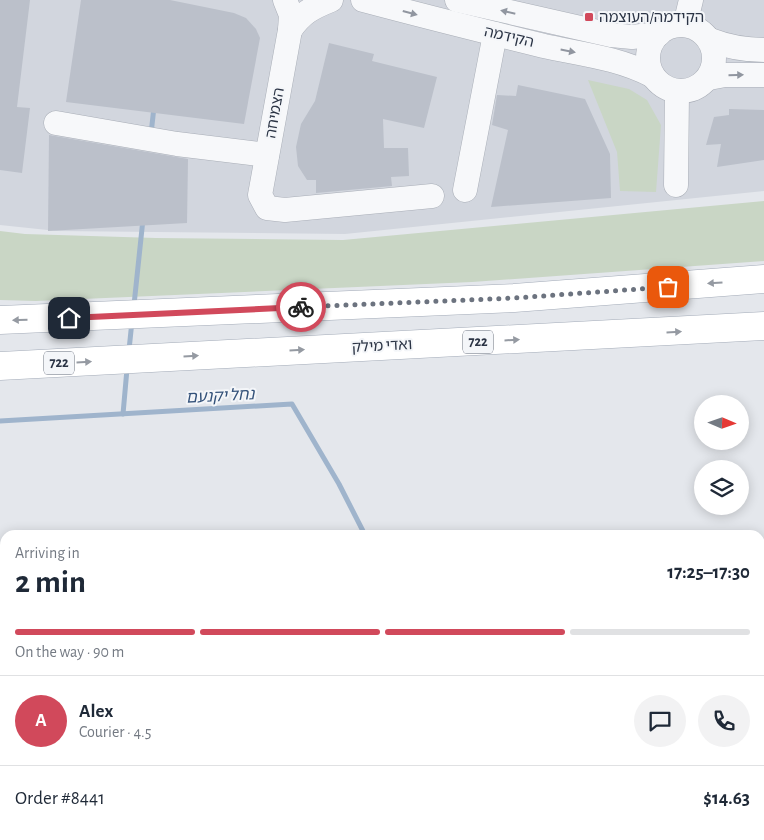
<!DOCTYPE html>
<meta charset="utf-8">
<style>
:root{--surface:#fff;--page:#f2f2f3;--text:#1f2937;--muted:#747a83;--line:#e0e1e3;--accent:#d1495b}
body{margin:0;font-family:"Alegreya Sans","Noto Sans Hebrew",sans-serif;background:var(--page);color:var(--text);height:100vh;display:flex;flex-direction:column;font-size:19px;white-space:nowrap}
*{box-sizing:border-box;margin:0}
p{font-size:16px;color:var(--muted)}
.icon{flex:none;width:28px;height:28px;fill:none;stroke:currentColor;stroke-width:2;stroke-linecap:round;stroke-linejoin:round}
.map{position:relative;flex:1;overflow:hidden}
.side{position:absolute;left:0px;top:530px;width:765px;height:310px;display:flex;flex-direction:column;background:var(--surface);border-radius:15px 15px 0 0;box-shadow:0 2px 12px #0003}
.side>*{flex:none}
.needle{width:32px;rotate:92deg}
.buttons{position:absolute;left:694px;top:395px;display:grid;gap:10px}
.buttons a{display:grid;place-items:center;width:55px;height:55px;border-radius:50%;background:var(--surface);box-shadow:0 2px 12px #0003;font-size:25px}
.pin{position:absolute;display:grid;place-items:center;width:42px;height:42px;color:#fff;margin:-21px;border-radius:10px;box-shadow:0 2px 8px #0006}
.courier{position:absolute;display:grid;place-items:center;width:50px;height:50px;margin:-25px;border:4px solid #d1495b;border-radius:50%;background:#fff;color:#222;box-shadow:0 1px 6px #0007}
.headline em{font-style:normal;font-weight:600}
.headline div{display:flex;flex-direction:column-reverse}
.headline{display:flex;align-items:center;justify-content:space-between;height:85px;padding:0 15px}
h1{font-size:32px;font-weight:600;line-height:38px}
.bar{display:grid;grid-template-columns:repeat(4,1fr);gap:8px 5px;align-content:center;height:60px;padding:0 15px}
.bar i{height:6px;border-radius:4px;background:var(--line)}
.bar .current{background:var(--accent)}
.bar p{grid-column:span 4}
.line{display:flex;align-items:center;gap:12px;padding:0 15px;border-top:1px solid var(--line)}
.line div{flex:1}
.round{display:grid;place-items:center;flex:none;width:52px;height:52px;border-radius:26px;background:var(--page)}
.map>svg:first-child{display:block}
.built{fill:#d2d6de}
.green{fill:#c9d6c5}
.lines{fill:none;stroke-linecap:round;stroke-linejoin:round}
.stream{stroke:#9fb4cc;stroke-width:5}
.building{fill:#bbc0ca}
.minor-casing{stroke:#a9aeb7;stroke-width:25}
.major-casing{stroke:#a3abb8;stroke-width:29}
.minor{stroke:#f7f8fa;stroke-width:24}
.major{stroke:#fff;stroke-width:28}
.oneway{fill:#9196a0}
.oneway2{fill:#959aa2}
.done{stroke:#6c737f;stroke-width:5;stroke-dasharray:0 9}
.route{stroke:#d1495b;stroke-width:6}
.poi-dot{fill:#d1495b;stroke:#f4f6f9;stroke-width:2}
.labels{text-anchor:middle;dominant-baseline:central;stroke-width:4;stroke-linejoin:round;paint-order:stroke}
.shield{fill:#f4f6f9;stroke:#676e7b;stroke-width:1}
.shield-label{font-size:14px;font-weight:bold;fill:#2b3445}
.poi-label{font-size:15px;fill:#2b3445;stroke:#f4f6f9;text-anchor:start}
.street-label{font-size:15px;fill:#2b3445;stroke:#f4f6f9}
.water-label{font-size:16px;font-style:italic;fill:#34527a;stroke:#f4f6f9}
</style>
<div class="map">
<svg width="764" height="840" viewBox="0 0 764 840">
<rect width="100%" height="100%" fill="#e4e7ec"/>
<path class="built" d="M 0,0 L 764,0 L 764,191 L 345,234 L 57,231 L 0,225 Z"/>
<g class="green">
<path d="M 588,80 L 629,89 L 647,100 L 661,125 L 656,192 L 620,191 L 617,152 Z"/>
<path d="M 764,201 L 764,261 L 472,282 L 36,301 L 0,300 L 0,231 L 25,234 L 156,238 L 343,240 Z"/>
</g>
<g class="lines">
<g class="stream">
<path d="M 151,134 L 154,107"/>
<path d="M 134,305 L 143,219"/>
<path d="M 129,350 L 132,321"/>
<path d="M 123,414 L 127,369"/>
<path d="M 0,421 L 292,404 L 339,484 L 365,535"/>
<path d="M 536,835 L 540,840"/>
</g>
</g>
<g class="building">
<path d="M 0,0 L 30,0 L 17,107 L 30,108 L 22,173 L 0,170 Z"/>
<path d="M 81,0 L 170,0 L 234,13 L 246,18 L 256,29 L 260,38 L 244,124 L 66,102 Z"/>
<path d="M 329,43 L 374,54 L 372,61 L 437,77 L 424,128 L 383,119 L 384,148 L 408,148 L 409,176 L 391,177 L 392,186 L 316,193 L 316,180 L 307,180 L 298,166 L 296,147 L 301,124 L 315,101 Z"/>
<path d="M 518,85 L 585,99 L 610,154 L 611,198 L 491,207 L 508,130 L 492,125 L 497,95 L 516,96 Z"/>
<path d="M 729,109 L 764,110 L 764,160 L 717,167 L 721,144 L 706,145 L 714,117 L 729,115 Z"/>
<path d="M 49,135 L 188,159 L 187,223 L 48,231 Z"/>
</g>
<g class="lines">
<g class="minor-casing">
<g id="minor">
<path d="M 285,0 L 291,15 L 290,30 L 260,195 L 267,208 L 285,210 L 432,196"/>
<path d="M 363,0 C 423,16 483,31 544,46 C 581,54 619,58 653,76"/>
<path d="M 457,0 L 611,35 L 632,37 L 659,34"/>
<circle cx="681" cy="58" r="33"/>
<path d="M 685,25 L 691,0"/>
<path d="M 290,30 C 302,13 311,8 331,0"/>
<path d="M 710,40 C 728,47 744,50 764,50"/>
<path d="M 709,78 L 725,75 L 764,75"/>
<path d="M 56,123 L 177,144 L 267,155"/>
<path d="M 676,185 L 677,92"/>
<path d="M 465,190 L 495,34"/>
</g>
</g>
<g class="major-casing">
<g id="major">
<path d="M 0,320 L 514,298 L 764,279"/>
<path d="M 0,366 L 764,326"/>
</g>
</g>
<use href="#minor" class="minor"/>
<use href="#major" class="major"/>
</g>
<defs><path id="oneway-solid" d="M-6-.8H1V-3.2L6.5 0L1 3.2V.8H-6Z" transform="scale(1.25)"/></defs>
<g class="oneway">
<use href="#oneway-solid" transform="translate(508 12) rotate(-167)"/>
<use href="#oneway-solid" transform="translate(410 13) rotate(15)"/>
<use href="#oneway-solid" transform="translate(568 51) rotate(11)"/>
<use href="#oneway-solid" transform="translate(736 75) rotate(-1)"/>
</g>
<g class="oneway2">
<use href="#oneway-solid" transform="translate(715 283) rotate(176)"/>
<use href="#oneway-solid" transform="translate(20 320) rotate(178)"/>
<use href="#oneway-solid" transform="translate(674 332) rotate(-3)"/>
<use href="#oneway-solid" transform="translate(512 340) rotate(-3)"/>
<use href="#oneway-solid" transform="translate(297 350) rotate(-3)"/>
<use href="#oneway-solid" transform="translate(191 356) rotate(-4)"/>
<use href="#oneway-solid" transform="translate(84 362) rotate(-3)"/>
</g>
<g class="lines">
<path class="done" d="M 301,307 L 514,298 L 668,287"/>
<path class="route" d="M 69,318 L 301,307"/>
</g>
<rect class="poi-dot" x="584" y="12" width="10" height="10" rx="2.5"/>
<g class="labels">
<g class="shield">
<rect x="463" y="330.5" width="30" height="23" rx="4"/>
<rect x="44" y="351.5" width="30" height="23" rx="4"/>
</g>
<g class="shield-label">
<text x="478" y="342">722</text>
<text x="59" y="363">722</text>
</g>
<g class="poi-label">
<text x="599" y="17">הקידמה/העוצמה</text>
</g>
<g class="street-label">
<text transform="translate(509 37) rotate(13)">הקידמה</text>
<text transform="translate(275 113) rotate(-80)">הצמיחה</text>
<text transform="translate(382 346) rotate(-3)">ואדי מילק</text>
</g>
<g class="water-label">
<text transform="translate(220 396) rotate(-3)">נחל יקנעם</text>
</g>
</g>
</svg>
<div class="buttons">
<a><svg class="needle" viewBox="-14 -14 28 28"><path d="M0-13l5 13h-10z" fill="#e53935"/><path d="M0 13l5-13h-10z" fill="#747a83"/></svg></a>
<a><svg class="icon" aria-label="layers" viewBox="0 0 24 24"><path d="M12 4l9 5-9 5-9-5zM3 14l9 5 9-5"/></svg></a>
</div>
<div class="pin" style="left:668px;top:287px;background:#ea580c"><svg class="icon" aria-label="bag" viewBox="0 0 24 24"><path d="M5 8h14l-1 12H6zM9 8a3 3 0 0 1 6 0"/></svg></div>
<div class="pin" style="left:69px;top:318px;background:#1f2937"><svg class="icon" aria-label="home" viewBox="0 0 24 24"><path d="M3 11l9-7 9 7M6 9v11h12V9"/></svg></div>
<div class="courier" style="left:301px;top:307px"><svg class="icon" aria-label="bike" viewBox="0 0 24 24"><circle cx="6" cy="16" r="4"/><circle cx="18" cy="16" r="4"/><path d="M6 16l4-8h5l3 8M10 8l3 8H6M13 5h3"/></svg></div>
<section class="side">
<div class="headline"><div><h1>2 min</h1><p>Arriving in</p></div><em>17:25–17:30</em></div>
<div class="bar"><i class="current"></i><i class="current"></i><i class="current"></i><i></i><p>On the way · 90 m</p></div>
<div class="line" style="height:90px"><b class="round" style="background:var(--accent);color:#fff">A</b><div><b>Alex</b><p>Courier · 4.5</p></div><a class="round"><svg class="icon" aria-label="chat" viewBox="0 0 24 24"><path d="M4 5h16v11H9l-5 4z"/></svg></a><a class="round"><svg class="icon" aria-label="phone" viewBox="0 0 24 24"><path d="M5 4h4l2 5-3 2q2 4 5 5l2-3 5 2v4C11 20 4 13 5 4z"/></svg></a></div>
<div class="line" style="height:65px"><div>Order #8441</div><b>$14.63</b></div>
</section>
</div>
